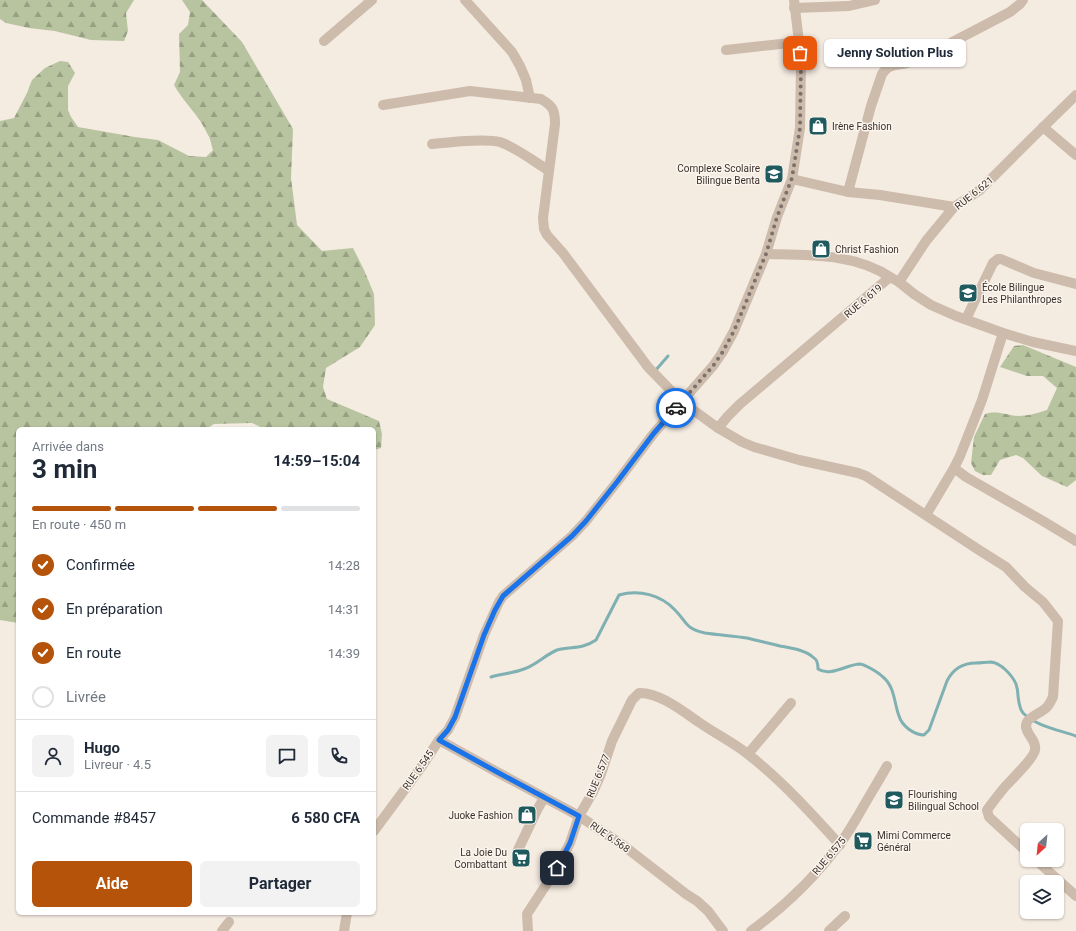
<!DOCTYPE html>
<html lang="fr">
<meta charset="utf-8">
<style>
:root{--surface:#fff;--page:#f2f2f3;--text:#1f2937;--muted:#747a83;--line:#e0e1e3;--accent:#b45309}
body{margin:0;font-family:Roboto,sans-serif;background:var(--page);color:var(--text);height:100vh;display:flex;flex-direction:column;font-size:15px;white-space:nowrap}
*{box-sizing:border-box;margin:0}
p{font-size:13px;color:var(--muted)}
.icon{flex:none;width:22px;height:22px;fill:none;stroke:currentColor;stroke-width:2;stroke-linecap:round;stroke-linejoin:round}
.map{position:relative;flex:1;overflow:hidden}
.panel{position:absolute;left:16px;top:427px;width:360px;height:488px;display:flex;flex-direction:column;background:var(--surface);border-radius:6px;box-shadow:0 1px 3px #0004}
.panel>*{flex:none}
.needle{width:26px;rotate:207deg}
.tools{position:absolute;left:1020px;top:823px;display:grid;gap:8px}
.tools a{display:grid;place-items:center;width:44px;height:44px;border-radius:6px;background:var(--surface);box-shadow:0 1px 3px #0004;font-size:20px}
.pin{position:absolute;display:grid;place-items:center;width:34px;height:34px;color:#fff;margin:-17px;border-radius:8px;box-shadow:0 2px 6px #0006}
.courier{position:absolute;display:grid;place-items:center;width:40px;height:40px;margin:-20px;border:3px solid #1a73e8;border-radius:50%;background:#fff;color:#222;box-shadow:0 1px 5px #0007}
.bubble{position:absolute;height:28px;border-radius:6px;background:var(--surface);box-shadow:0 1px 3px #0004;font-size:13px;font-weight:700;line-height:28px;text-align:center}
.head em{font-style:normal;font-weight:700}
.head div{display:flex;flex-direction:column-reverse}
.head{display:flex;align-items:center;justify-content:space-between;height:68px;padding:0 16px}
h1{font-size:26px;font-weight:700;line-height:30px}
.bar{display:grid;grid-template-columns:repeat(4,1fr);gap:6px 4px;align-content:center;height:48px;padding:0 16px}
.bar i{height:5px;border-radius:3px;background:var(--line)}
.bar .selected{background:var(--accent)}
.bar p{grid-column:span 4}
.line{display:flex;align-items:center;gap:10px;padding:0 16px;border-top:1px solid var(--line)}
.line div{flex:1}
.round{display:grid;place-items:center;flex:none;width:42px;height:42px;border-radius:6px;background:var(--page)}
ol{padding:0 16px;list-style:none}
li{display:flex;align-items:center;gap:12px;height:44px}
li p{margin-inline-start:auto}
li .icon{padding:4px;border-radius:50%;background:var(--accent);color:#fff;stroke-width:4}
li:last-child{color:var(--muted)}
li i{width:22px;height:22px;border:2px solid var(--line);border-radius:50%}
.button{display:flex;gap:8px;margin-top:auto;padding:8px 16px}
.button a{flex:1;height:46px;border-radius:6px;background:var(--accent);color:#fff;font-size:16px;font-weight:700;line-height:46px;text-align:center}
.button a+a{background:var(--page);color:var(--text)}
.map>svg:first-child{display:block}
.forest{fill:url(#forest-firs)}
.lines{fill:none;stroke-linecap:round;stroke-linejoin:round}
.stream{stroke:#7fb0b2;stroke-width:3}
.minor{stroke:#cdbbac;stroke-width:10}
.tertiary{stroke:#cdbbac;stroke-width:10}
.done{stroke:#7c716b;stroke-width:4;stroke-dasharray:0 7.2}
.route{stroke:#1a73e8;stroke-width:5}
.labels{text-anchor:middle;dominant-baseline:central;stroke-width:3;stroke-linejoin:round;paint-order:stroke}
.poi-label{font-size:10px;fill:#3b302b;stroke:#fbf5ee;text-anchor:start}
.street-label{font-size:10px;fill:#3b302b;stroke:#fbf5ee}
</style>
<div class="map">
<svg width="1076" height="931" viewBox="0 0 1076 931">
<defs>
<pattern id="forest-firs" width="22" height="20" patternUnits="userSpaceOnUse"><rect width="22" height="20" fill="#b8c4a0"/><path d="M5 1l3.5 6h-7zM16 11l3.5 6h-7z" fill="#97a083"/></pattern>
</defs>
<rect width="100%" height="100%" fill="#f4ebe1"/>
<g class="forest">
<path d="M 0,0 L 134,0 L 126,13 L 128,31 L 124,41 L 91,40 L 55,31 L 29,28 L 6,23 L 0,19 Z"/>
<path d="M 182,0 L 202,0 L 242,42 L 293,129 L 291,178 L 297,225 L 322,251 L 353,248 L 364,270 L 374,294 L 375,325 L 360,347 L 326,368 L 323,387 L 327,399 L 379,421 L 382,434 L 381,448 L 374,450 L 374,429 L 265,429 L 252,423 L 214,424 L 206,429 L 18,429 L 18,623 L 0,620 L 0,121 L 14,118 L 27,93 L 32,80 L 45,68 L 60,61 L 68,62 L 75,73 L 68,86 L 68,110 L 71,117 L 78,127 L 135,137 L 158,140 L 189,156 L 206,157 L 213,150 C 211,145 211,139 208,135 C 200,116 184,103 174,85 L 180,72 L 179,34 L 188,25 L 190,12 Z"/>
<path d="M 1023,345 L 1076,367 L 1076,480 L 1067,487 L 1042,476 L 1023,458 L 1016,455 L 1000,460 L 991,475 L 983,475 L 975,471 L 971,463 L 974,437 L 985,414 C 998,410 1005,415 1018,416 C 1027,416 1038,413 1047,410 L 1057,388 L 1043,376 L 1027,376 L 1000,367 L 1014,346 Z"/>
</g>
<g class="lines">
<g class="stream">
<path d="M 655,371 L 668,356"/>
<path d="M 491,677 C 502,674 514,673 524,669 C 536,665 545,655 557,650 C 572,646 581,650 596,640 L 619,595 C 639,589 661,595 675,610 C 687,622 685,629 705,633 C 719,635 733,636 747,638 C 758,641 769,643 780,646 C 791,648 806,650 814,658 C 818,660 818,665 818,669 C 830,677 846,665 859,664 C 865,664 879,673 883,677 C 895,687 894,703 899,716 C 902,726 914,735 924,735 L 929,730 L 947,681 C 953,669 962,663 976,663 C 981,663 986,662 991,662 C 1001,663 1012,675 1016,684 C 1017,687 1018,692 1018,696 C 1019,702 1019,708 1023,713 C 1036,726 1059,730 1076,736"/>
</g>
<g class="minor">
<path d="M 465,0 L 512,52 L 520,66 L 526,80 L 530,98"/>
<path d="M 794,8 L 849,6 L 875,0"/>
<path d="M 324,41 L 372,0"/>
<path d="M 726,50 L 799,42"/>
<path d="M 383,105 L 470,91 L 541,99 C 553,106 555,110 555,124 L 543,218 L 544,229 L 547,235 L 563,253 L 648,367 L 682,402 L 718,428 L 728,416 L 740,404 L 890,277 L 899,282 L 914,294 L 931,305 L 956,316 L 1003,333 L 1033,342 L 1076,351"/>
<path d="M 1043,127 L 1076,155"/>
<path d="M 432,144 C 450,142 484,138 500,142 C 517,148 533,161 548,170"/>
<path d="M 792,179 L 848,192 L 880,195 L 954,207"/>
<path d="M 848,192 L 871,106 L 882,74 C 889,63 897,66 907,63 C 912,62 916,60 920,59 L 1010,12 L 1020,4 L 1023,0"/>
<path d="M 766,254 C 808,255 854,253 890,277"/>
<path d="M 899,282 L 926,241 L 954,207 L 980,190 L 1030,140 L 1076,95"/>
<path d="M 966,319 L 993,263 L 998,259 L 1001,259 L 1034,273 L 1076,284"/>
<path d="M 1003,333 L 982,400 L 960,456 L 954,468 L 966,477 L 1043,521 L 1076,541"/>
<path d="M 718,428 L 742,442 L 754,447 L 799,460 L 858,473 L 866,476 L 979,550 L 1006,567 L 1025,587 L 1043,602 L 1058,621 L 1053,697 C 1051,701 1049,705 1047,707 C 1041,713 1031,716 1027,722 C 1022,732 1037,739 1035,750 C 1034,758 1011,780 1004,788 C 998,795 993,802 987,810 L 989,817 L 1027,852"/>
<path d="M 926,515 L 954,468"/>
<path d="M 439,740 L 497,772 L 579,816 L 624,846 L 686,894 L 697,901 L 708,911 L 723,931"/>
<path d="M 748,754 L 791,703"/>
<path d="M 518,850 L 537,810 L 544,798"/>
<path d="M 1036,860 L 1076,896"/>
<path d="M 222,931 L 229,922"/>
<path d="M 528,931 L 527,914 L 557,868 L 570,843 L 579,816 L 593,792 L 601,774 L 612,741 L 632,700 L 639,693 C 659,692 684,712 700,723 C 716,734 734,743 749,755 C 782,781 811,813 840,845"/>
<path d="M 751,931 C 784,907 815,877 839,845 C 847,835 853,824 859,814 C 868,798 878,782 887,766"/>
<path d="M 829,931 L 845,916"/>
</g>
<g class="tertiary">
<path d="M 374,831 L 422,766 L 439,740 L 448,730 L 455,717 L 484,635 L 499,602 L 503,596 L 572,536 L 586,521 L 617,482 L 654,433 L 713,366 L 722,353 L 734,331 L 766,254 L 777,217 L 792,179 L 800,128 L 801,64 L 799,42 L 794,0"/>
<path d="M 344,931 L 347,913"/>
</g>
</g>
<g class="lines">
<path class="done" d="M 676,408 L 713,366 L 722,353 L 734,331 L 766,254 L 777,217 L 792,178 L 800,128 L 801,64 L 800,53"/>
<path class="route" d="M 557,868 L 570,843 L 579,816 L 497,772 L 439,740 L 448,730 L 455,717 L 484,635 L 495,610 L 503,596 L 572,536 L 586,521 L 617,482 L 654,433 L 676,408"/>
</g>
<defs>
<g id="shop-square" transform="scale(1)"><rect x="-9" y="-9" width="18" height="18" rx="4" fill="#1f5a5e" stroke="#fbf5ee"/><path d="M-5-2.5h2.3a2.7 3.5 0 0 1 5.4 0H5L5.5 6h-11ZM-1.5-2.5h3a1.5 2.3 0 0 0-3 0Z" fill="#fff"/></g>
<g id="school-square" transform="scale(1)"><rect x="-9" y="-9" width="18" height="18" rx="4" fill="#1f5a5e" stroke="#fbf5ee"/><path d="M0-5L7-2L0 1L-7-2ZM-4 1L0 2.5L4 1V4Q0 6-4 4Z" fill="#fff"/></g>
<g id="supermarket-square" transform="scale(1)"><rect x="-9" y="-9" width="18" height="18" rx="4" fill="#1f5a5e" stroke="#fbf5ee"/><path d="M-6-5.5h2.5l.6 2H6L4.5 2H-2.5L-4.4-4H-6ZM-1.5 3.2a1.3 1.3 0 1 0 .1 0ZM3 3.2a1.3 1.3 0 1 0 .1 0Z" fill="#fff"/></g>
</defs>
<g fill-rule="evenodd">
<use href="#shop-square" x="818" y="126"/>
<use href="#school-square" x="774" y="174"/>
<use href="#shop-square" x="821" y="249"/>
<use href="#school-square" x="968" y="293"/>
<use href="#school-square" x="894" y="800"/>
<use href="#shop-square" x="527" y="815"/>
<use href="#supermarket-square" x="863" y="841"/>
<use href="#supermarket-square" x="521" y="858"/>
</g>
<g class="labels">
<g class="poi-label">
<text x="832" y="126">Irène Fashion</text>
<text x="760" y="168" text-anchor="end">Complexe Scolaire<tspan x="760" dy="12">Bilingue Benta</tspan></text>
<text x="835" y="249">Christ Fashion</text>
<text x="982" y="287">École Bilingue<tspan x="982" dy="12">Les Philanthropes</tspan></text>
<text x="908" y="794">Flourishing<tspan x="908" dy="12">Bilingual School</tspan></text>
<text x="513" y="815" text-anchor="end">Juoke Fashion</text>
<text x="877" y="835">Mimi Commerce<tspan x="877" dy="12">Général</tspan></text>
<text x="507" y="852" text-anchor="end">La Joie Du<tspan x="507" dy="12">Combattant</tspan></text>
</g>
<g class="street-label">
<text transform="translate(974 193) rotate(-39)">RUE 6.621</text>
<text transform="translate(863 301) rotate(-40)">RUE 6.619</text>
<text transform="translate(418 770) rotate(-55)">RUE 6.545</text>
<text transform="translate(598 776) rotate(-68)">RUE 6.577</text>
<text transform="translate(610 837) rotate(35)">RUE 6.568</text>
<text transform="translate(829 856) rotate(-50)">RUE 6.575</text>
</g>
</g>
</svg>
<div class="tools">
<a><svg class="needle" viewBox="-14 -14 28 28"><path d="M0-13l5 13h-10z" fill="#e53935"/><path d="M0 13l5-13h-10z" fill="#747a83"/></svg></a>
<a><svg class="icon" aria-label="layers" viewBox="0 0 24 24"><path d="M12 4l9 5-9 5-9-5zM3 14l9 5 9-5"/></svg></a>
</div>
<div class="pin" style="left:800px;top:53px;background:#ea580c"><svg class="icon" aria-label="bag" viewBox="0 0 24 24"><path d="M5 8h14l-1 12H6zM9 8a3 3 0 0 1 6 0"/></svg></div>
<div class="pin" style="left:557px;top:868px;background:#1f2937"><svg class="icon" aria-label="home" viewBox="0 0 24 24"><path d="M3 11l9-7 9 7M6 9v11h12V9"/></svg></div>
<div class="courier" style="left:676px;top:408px"><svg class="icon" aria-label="car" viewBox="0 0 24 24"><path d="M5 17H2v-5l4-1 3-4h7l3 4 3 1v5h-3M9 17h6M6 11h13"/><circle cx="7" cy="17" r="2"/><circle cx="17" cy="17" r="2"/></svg></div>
<div class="bubble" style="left:824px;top:39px;width:142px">Jenny Solution Plus</div>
<section class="panel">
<div class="head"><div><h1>3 min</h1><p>Arrivée dans</p></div><em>14:59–15:04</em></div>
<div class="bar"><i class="selected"></i><i class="selected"></i><i class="selected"></i><i></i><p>En route · 450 m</p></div>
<ol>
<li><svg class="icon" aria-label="check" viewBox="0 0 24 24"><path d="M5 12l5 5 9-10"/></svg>Confirmée<p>14:28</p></li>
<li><svg class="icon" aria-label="check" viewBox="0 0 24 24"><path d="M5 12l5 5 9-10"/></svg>En préparation<p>14:31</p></li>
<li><svg class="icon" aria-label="check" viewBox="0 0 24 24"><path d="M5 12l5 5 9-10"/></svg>En route<p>14:39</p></li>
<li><i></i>Livrée</li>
</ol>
<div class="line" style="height:72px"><a class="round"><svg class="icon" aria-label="person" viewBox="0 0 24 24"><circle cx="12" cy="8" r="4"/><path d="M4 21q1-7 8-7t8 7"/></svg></a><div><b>Hugo</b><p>Livreur · 4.5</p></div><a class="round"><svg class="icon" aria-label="chat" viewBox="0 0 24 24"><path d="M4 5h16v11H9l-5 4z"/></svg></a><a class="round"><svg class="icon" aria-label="phone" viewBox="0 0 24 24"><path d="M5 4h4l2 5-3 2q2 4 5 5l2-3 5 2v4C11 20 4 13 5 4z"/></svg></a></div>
<div class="line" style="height:52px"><div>Commande #8457</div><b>6 580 CFA</b></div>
<div class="button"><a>Aide</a><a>Partager</a></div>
</section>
</div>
